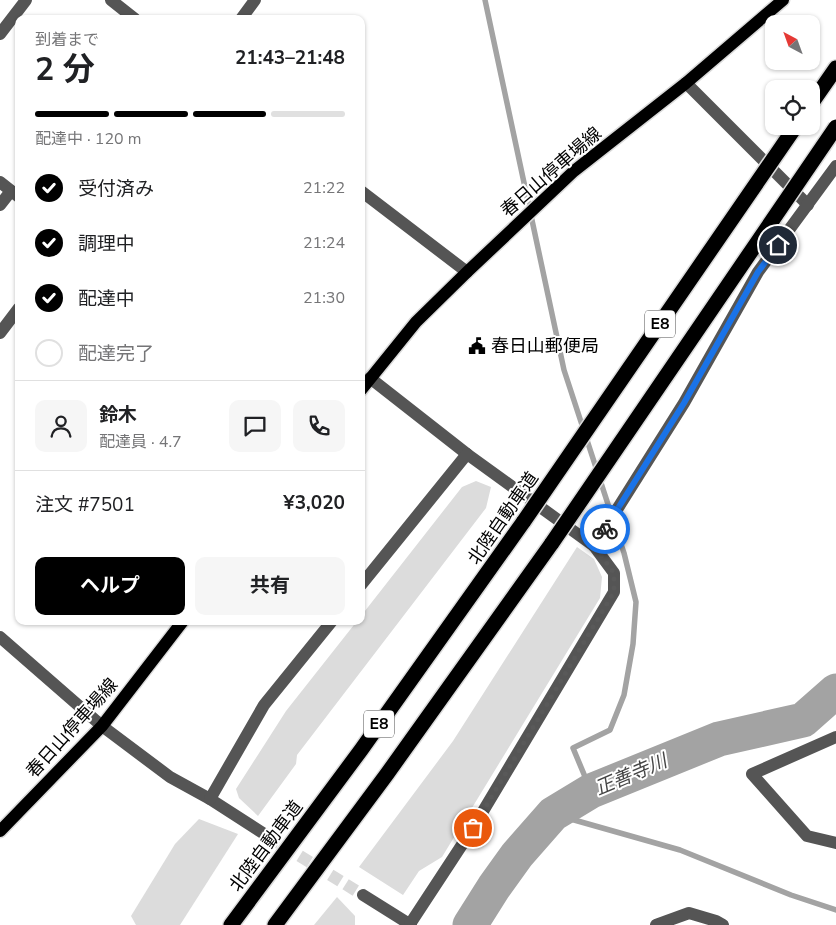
<!DOCTYPE html>
<html lang="ja">
<meta charset="utf-8">
<style>
:root{--surface:#fff;--page:#f6f6f6;--text:#202124;--muted:#757577;--line:#e0e0e0;--accent:#000}
body{margin:0;font-family:"Nunito Sans","Noto Sans JP",sans-serif;background:var(--page);color:var(--text);height:100vh;display:flex;flex-direction:column;font-size:19px;white-space:nowrap}
*{box-sizing:border-box;margin:0}
p{font-size:16px;color:var(--muted)}
.icon{flex:none;width:28px;height:28px;fill:none;stroke:currentColor;stroke-width:2;stroke-linecap:round;stroke-linejoin:round}
.map{position:relative;flex:1;overflow:hidden}
.side{position:absolute;left:15px;top:15px;width:350px;height:610px;display:flex;flex-direction:column;background:var(--surface);border-radius:10px;box-shadow:0 1px 4px #0004}
.side>*{flex:none}
.needle{width:32px;rotate:319deg}
.fabs{position:absolute;left:765px;top:15px;display:grid;gap:10px}
.fabs a{display:grid;place-items:center;width:55px;height:55px;border-radius:10px;background:var(--surface);box-shadow:0 1px 4px #0004;font-size:25px}
.pin{position:absolute;display:grid;place-items:center;width:42px;height:42px;color:#fff;margin:-21px;border:2px solid #fff;border-radius:50%;box-shadow:0 1px 5px #0007}
.courier{position:absolute;display:grid;place-items:center;width:50px;height:50px;margin:-25px;border:4px solid #1a73e8;border-radius:50%;background:#fff;color:#222;box-shadow:0 1px 6px #0007}
.head em{font-style:normal;font-weight:700}
.head div{display:flex;flex-direction:column-reverse}
.head{display:flex;align-items:center;justify-content:space-between;height:85px;padding:0 20px}
h1{font-size:32px;font-weight:700;line-height:38px}
.bar{display:grid;grid-template-columns:repeat(4,1fr);gap:8px 5px;align-content:center;height:60px;padding:0 20px}
.bar i{height:6px;border-radius:4px;background:var(--line)}
.bar .on{background:var(--accent)}
.bar p{grid-column:span 4}
.line{display:flex;align-items:center;gap:12px;padding:0 20px;border-top:1px solid var(--line)}
.line div{flex:1}
.round{display:grid;place-items:center;flex:none;width:52px;height:52px;border-radius:10px;background:var(--page)}
ol{padding:0 20px;list-style:none}
li{display:flex;align-items:center;gap:15px;height:55px}
li p{margin-inline-start:auto}
li .icon{padding:5px;border-radius:50%;background:var(--accent);color:#fff;stroke-width:4}
li:last-child{color:var(--muted)}
li i{width:28px;height:28px;border:2px solid var(--line);border-radius:50%}
.cta{display:flex;gap:10px;margin-top:auto;padding:10px 20px}
.cta a{flex:1;height:58px;border-radius:10px;background:var(--accent);color:#fff;font-size:20px;font-weight:700;line-height:58px;text-align:center}
.cta a+a{background:var(--page);color:var(--text)}
.map>svg:first-child{display:block}
.green{fill:#dcdcdc}
.lines{fill:none;stroke-linecap:round;stroke-linejoin:round}
.stream{stroke:#a3a3a3;stroke-width:5.5}
.river{stroke:#a3a3a3;stroke-width:35}
.minor-tunnel{stroke:#d9d9d9;stroke-width:12;stroke-dasharray:12 6;stroke-linecap:butt}
.major-casing{stroke:#dbdbdb;stroke-width:15}
.highway-casing{stroke:#dbdbdb;stroke-width:18}
.minor{stroke:#555;stroke-width:12}
.major{stroke:#000;stroke-width:12}
.highway{stroke:#000;stroke-width:15}
.highway-bridge-casing{stroke:#dbdbdb;stroke-width:18;stroke-linecap:butt}
.highway-bridge{stroke:#000;stroke-width:15}
.done{stroke:#595959;stroke-width:5;stroke-dasharray:0 9}
.route{stroke:#1a73e8;stroke-width:6}
.labels{text-anchor:middle;dominant-baseline:central;stroke-width:4;stroke-linejoin:round;paint-order:stroke}
.shield{fill:#fff;stroke:#4c4c4c;stroke-width:1}
.shield-label{font-size:16px;font-weight:bold;fill:#000}
.street-label{font-size:18px;fill:#000;stroke:#fff}
.poi-label{font-size:18px;fill:#000;stroke:#fff;text-anchor:start}
.water-label{font-size:19px;font-style:italic;fill:#444;stroke:#fff}
</style>
<div class="map">
<svg width="836" height="925" viewBox="0 0 836 925">
<rect width="100%" height="100%" fill="#fff"/>
<g class="green">
<path d="M 476,481 L 491,487 L 486,508 L 297,755 L 296,764 L 258,816 L 239,798 L 236,789 L 286,711 L 357,621 L 361,621 L 361,616 L 462,487 Z"/>
<path d="M 577,547 L 594,559 L 602,577 L 600,598 L 442,857 L 419,871 L 403,895 L 359,867 L 453,741 Z"/>
<path d="M 199,819 L 238,834 L 180,925 L 136,925 L 131,916 L 175,844 Z"/>
<path d="M 337,897 L 355,916 L 355,925 L 314,925 Z"/>
</g>
<g class="lines">
<g class="stream">
<path d="M 485,0 L 564,370 L 624,553 L 636,602 L 633,644 L 624,695 L 610,730 L 573,748 L 591,791"/>
<path d="M 553,814 L 680,850 L 791,895 L 836,910"/>
</g>
<path class="river" d="M 470,925 L 494,887 L 517,855 L 553,814 L 591,791 L 719,739 L 803,720 L 836,691"/>
<path class="minor-tunnel" d="M 269,837 L 363,895"/>
<g class="major-casing">
<g id="major">
<path d="M 361,390 L 416,322 L 467,272 L 574,171 L 686,83 L 783,0"/>
<path d="M 0,831 L 102,726 L 183,621"/>
</g>
</g>
<g class="highway-casing">
<g id="highway">
<path d="M 811,104 L 836,68"/>
<path d="M 231,925 L 361,750 L 524,521"/>
<path d="M 275,925 L 387,774 L 552,543"/>
</g>
</g>
<g class="minor">
<path d="M 111,0 L 135,19"/>
<path d="M 241,19 L 255,0"/>
<path d="M 0,34 L 26,0"/>
<path d="M 686,83 L 808,205"/>
<path d="M 0,182 L 19,197"/>
<path d="M 361,191 L 467,272"/>
<path d="M 0,205 L 11,191"/>
<path d="M 0,333 L 19,308"/>
<path d="M 370,378 L 467,454 L 594,546 L 684,403 L 758,272 L 836,166"/>
<path d="M 361,585 L 467,454"/>
<path d="M 0,637 L 102,726 L 170,777 L 210,799 L 269,837"/>
<path d="M 836,737 L 752,774 L 807,836 L 836,843"/>
<path d="M 210,799 L 264,705 L 332,621"/>
<path d="M 363,895 L 411,925"/>
<path d="M 410,924 L 473,828 L 614,592 L 614,573 L 594,546"/>
<path d="M 656,925 L 689,913 L 716,921 L 723,925"/>
</g>
<use href="#major" class="major"/>
<use href="#highway" class="highway"/>
<g class="highway-bridge-casing">
<g id="highway-bridge">
<path d="M 524,521 L 796,126"/>
<path d="M 552,543 L 836,127"/>
</g>
</g>
<use href="#highway-bridge" class="highway-bridge"/>
</g>
<g class="lines">
<path class="done" d="M 473,828 L 614,592 L 614,573 L 594,546 L 605,529"/>
<path class="route" d="M 605,529 L 684,403 L 758,272 L 778,245"/>
</g>
<defs>
<g id="civic-bare" transform="scale(1.35)"><path d="M-.6-6.5H3V-4.5H.6V-3L4-1V1h2V6H-6V1h2V-1L-.6-3ZM-1.2 2.5V6h2.4V2.5Z" fill="#000" stroke="#fff" stroke-width="2.5" paint-order="stroke"/></g>
</defs>
<g fill-rule="evenodd">
<use href="#civic-bare" x="477" y="346"/>
</g>
<g class="labels">
<g class="shield">
<rect x="645" y="310.5" width="30" height="27" rx="4"/>
<rect x="364" y="710.5" width="30" height="27" rx="4"/>
</g>
<g class="shield-label">
<text x="660" y="324">E8</text>
<text x="379" y="724">E8</text>
</g>
<g class="street-label">
<text transform="translate(551 172) rotate(-41)">春日山停車場線</text>
<text transform="translate(503 518) rotate(-55)">北陸自動車道</text>
<text transform="translate(72 728) rotate(-48)">春日山停車場線</text>
<text transform="translate(266 846) rotate(-53)">北陸自動車道</text>
</g>
<g class="poi-label">
<text x="491" y="346">春日山郵便局</text>
</g>
<g class="water-label">
<text transform="translate(631 775) rotate(-23)">正善寺川</text>
</g>
</g>
</svg>
<div class="fabs">
<a><svg class="needle" viewBox="-14 -14 28 28"><path d="M0-13l5 13h-10z" fill="#e53935"/><path d="M0 13l5-13h-10z" fill="#757577"/></svg></a>
<a><svg class="icon" aria-label="locate" viewBox="0 0 24 24"><circle cx="12" cy="12" r="6"/><path d="M12 2v4M12 18v4M2 12h4M18 12h4"/></svg></a>
</div>
<div class="pin" style="left:473px;top:828px;background:#ea580c"><svg class="icon" aria-label="bag" viewBox="0 0 24 24"><path d="M5 8h14l-1 12H6zM9 8a3 3 0 0 1 6 0"/></svg></div>
<div class="pin" style="left:778px;top:245px;background:#1f2937"><svg class="icon" aria-label="home" viewBox="0 0 24 24"><path d="M3 11l9-7 9 7M6 9v11h12V9"/></svg></div>
<div class="courier" style="left:605px;top:529px"><svg class="icon" aria-label="bike" viewBox="0 0 24 24"><circle cx="6" cy="16" r="4"/><circle cx="18" cy="16" r="4"/><path d="M6 16l4-8h5l3 8M10 8l3 8H6M13 5h3"/></svg></div>
<section class="side">
<div class="head"><div><h1>2 分</h1><p>到着まで</p></div><em>21:43–21:48</em></div>
<div class="bar"><i class="on"></i><i class="on"></i><i class="on"></i><i></i><p>配達中 · 120 m</p></div>
<ol>
<li><svg class="icon" aria-label="check" viewBox="0 0 24 24"><path d="M5 12l5 5 9-10"/></svg>受付済み<p>21:22</p></li>
<li><svg class="icon" aria-label="check" viewBox="0 0 24 24"><path d="M5 12l5 5 9-10"/></svg>調理中<p>21:24</p></li>
<li><svg class="icon" aria-label="check" viewBox="0 0 24 24"><path d="M5 12l5 5 9-10"/></svg>配達中<p>21:30</p></li>
<li><i></i>配達完了</li>
</ol>
<div class="line" style="height:90px"><a class="round"><svg class="icon" aria-label="person" viewBox="0 0 24 24"><circle cx="12" cy="8" r="4"/><path d="M4 21q1-7 8-7t8 7"/></svg></a><div><b>鈴木</b><p>配達員 · 4.7</p></div><a class="round"><svg class="icon" aria-label="chat" viewBox="0 0 24 24"><path d="M4 5h16v11H9l-5 4z"/></svg></a><a class="round"><svg class="icon" aria-label="phone" viewBox="0 0 24 24"><path d="M5 4h4l2 5-3 2q2 4 5 5l2-3 5 2v4C11 20 4 13 5 4z"/></svg></a></div>
<div class="line" style="height:65px"><div>注文 #7501</div><b>¥3,020</b></div>
<div class="cta"><a>ヘルプ</a><a>共有</a></div>
</section>
</div>
